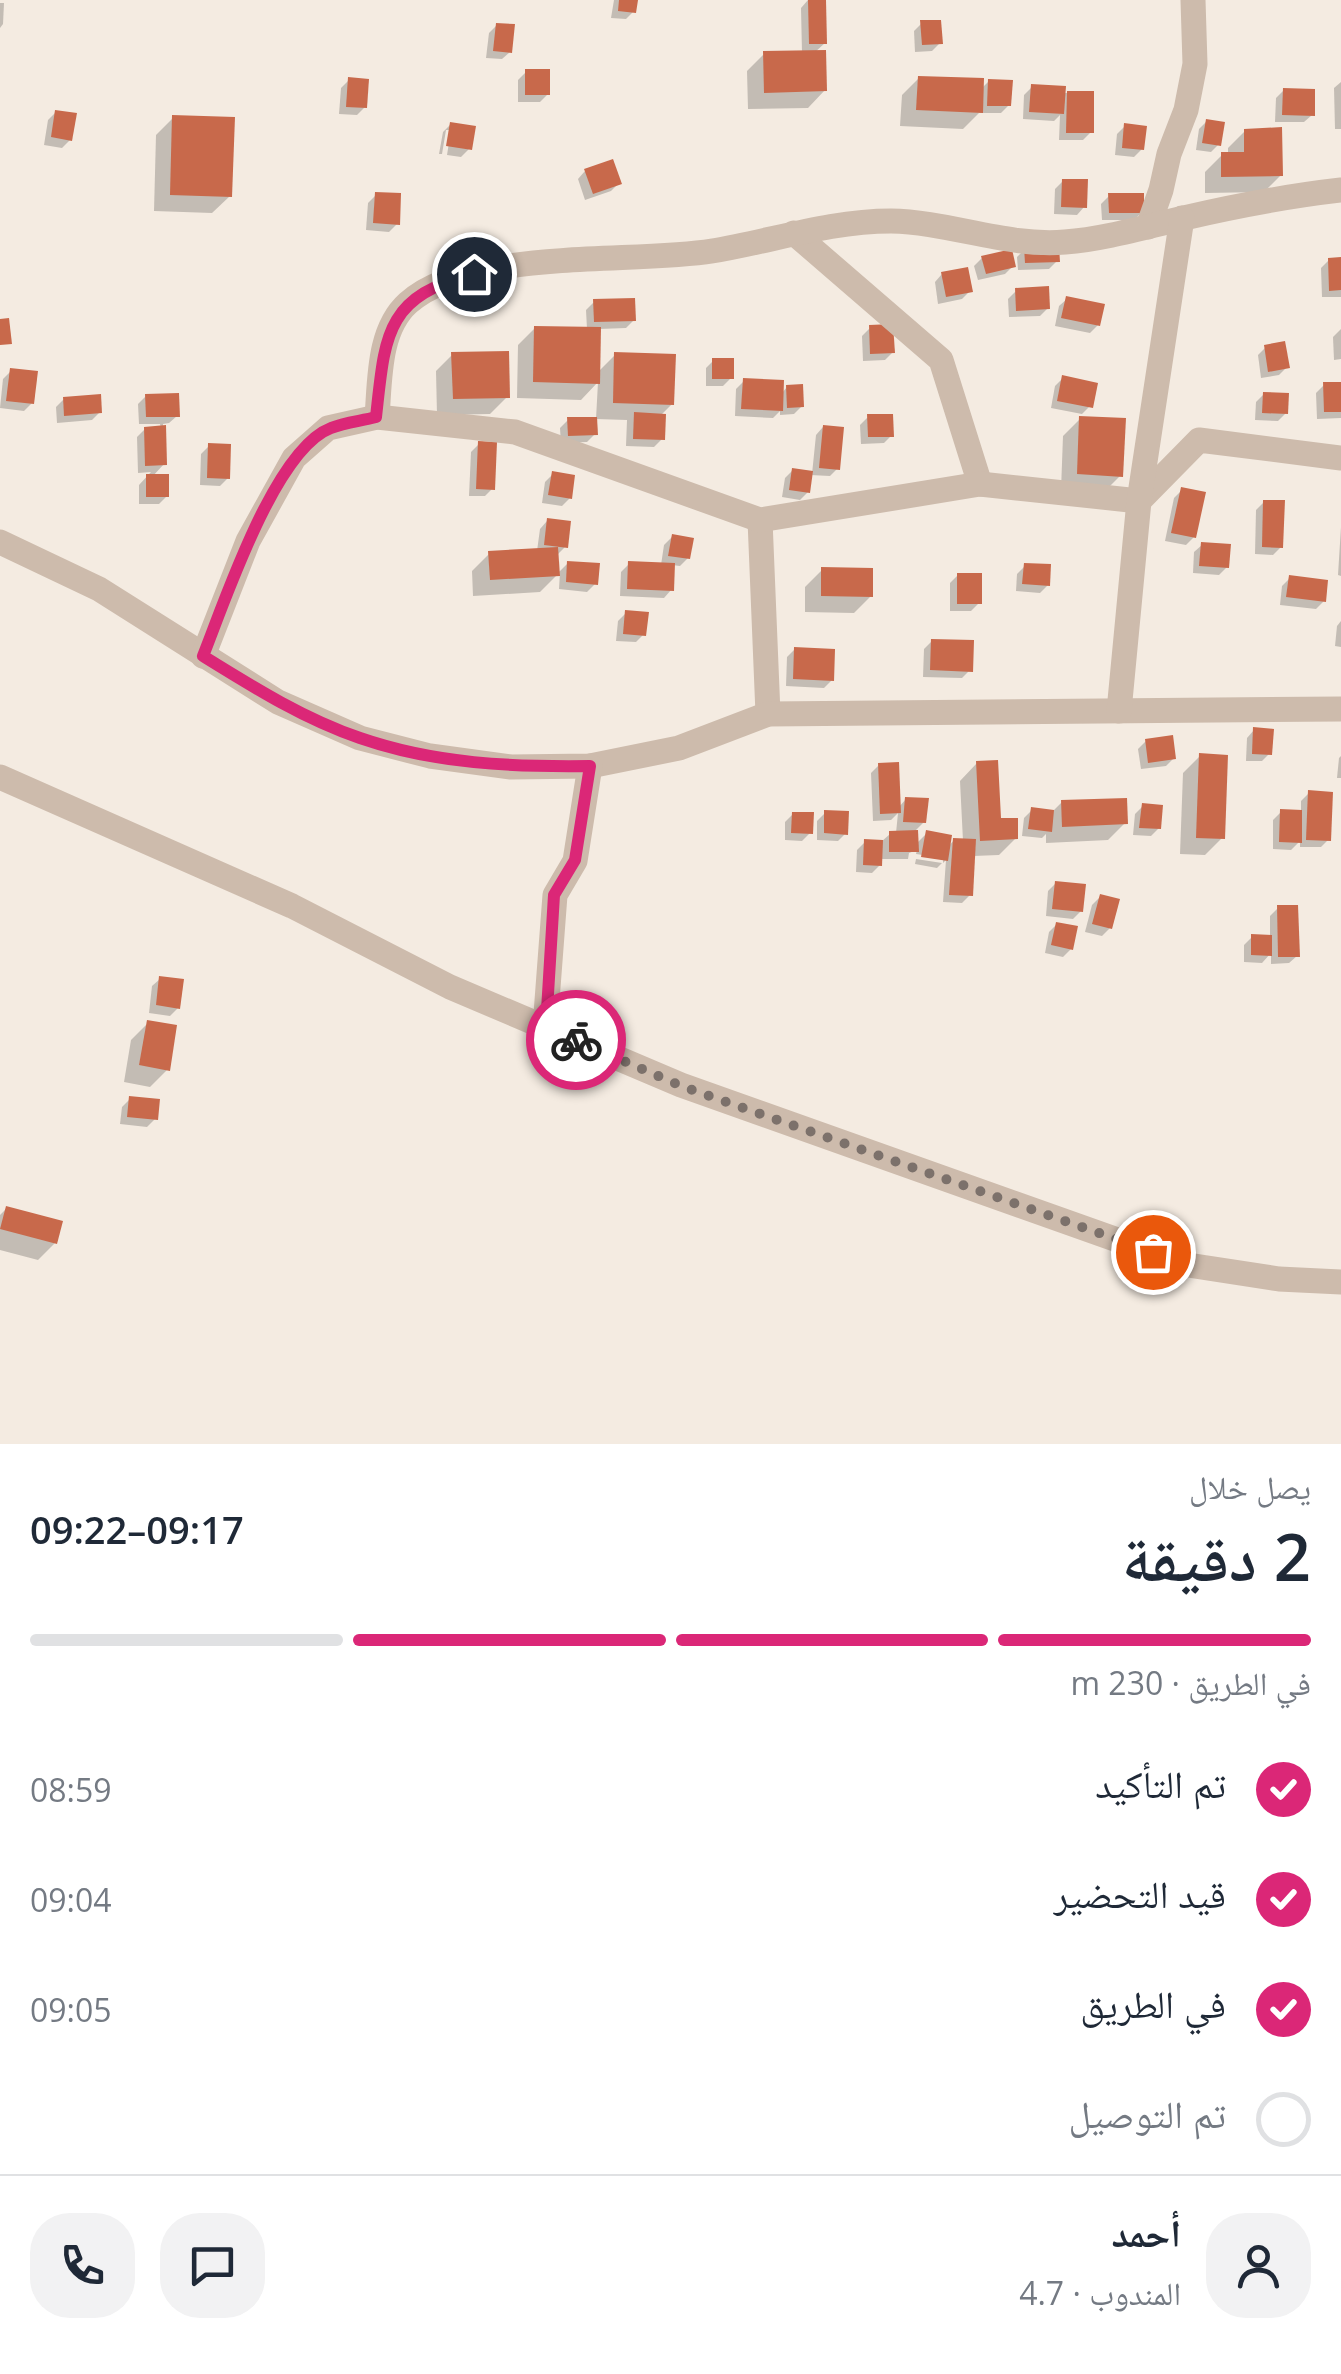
<!DOCTYPE html>
<html lang="ar">
<meta charset="utf-8">
<style>
:root{--surface:#fff;--page:#f2f2f3;--text:#1f2937;--muted:#747a83;--line:#e0e1e3;--accent:#db2777}
body{margin:0;font-family:"Open Sans","Noto Naskh Arabic",sans-serif;background:var(--page);color:var(--text);direction:rtl;height:100vh;display:flex;flex-direction:column;font-size:38px;white-space:nowrap}
*{box-sizing:border-box;margin:0}
p{font-size:32px;color:var(--muted)}
.icon{flex:none;width:55px;height:55px;fill:none;stroke:currentColor;stroke-width:2;stroke-linecap:round;stroke-linejoin:round}
.map{position:relative;height:1444px;overflow:hidden;direction:ltr}
.details{display:flex;flex-direction:column;background:var(--surface);flex:1}
.details>*{flex:none}
.pin{position:absolute;display:grid;place-items:center;width:85px;height:85px;color:#fff;margin:-42px;border:5px solid #fff;border-radius:50%;box-shadow:0 2px 10px #0007}
.courier{position:absolute;display:grid;place-items:center;width:100px;height:100px;margin:-50px;border:8px solid #db2777;border-radius:50%;background:#fff;color:#222;box-shadow:0 2px 12px #0007}
.summary em{font-style:normal;font-weight:600}
.summary div{display:flex;flex-direction:column-reverse}
.summary{display:flex;align-items:center;justify-content:space-between;height:170px;padding:0 30px}
h1{font-size:65px;font-weight:600;line-height:75px}
.bar{display:grid;grid-template-columns:repeat(4,1fr);gap:15px 10px;align-content:center;height:120px;padding:0 30px}
.bar i{height:12px;border-radius:8px;background:var(--line)}
.bar .active{background:var(--accent)}
.bar p{grid-column:span 4}
.line{display:flex;align-items:center;gap:25px;padding:0 30px;border-top:2px solid var(--line)}
.line div{flex:1}
.round{display:grid;place-items:center;flex:none;width:105px;height:105px;border-radius:40px;background:var(--page)}
ol{padding:0 30px;list-style:none}
li{display:flex;align-items:center;gap:30px;height:110px}
li p{margin-inline-start:auto}
li .icon{padding:10px;border-radius:50%;background:var(--accent);color:#fff;stroke-width:4}
li:last-child{color:var(--muted)}
li i{width:55px;height:55px;border:5px solid var(--line);border-radius:50%}
.map>svg:first-child{display:block}
.shadow{fill:#0003}
.building{fill:#c8694b}
.lines{fill:none;stroke-linecap:round;stroke-linejoin:round}
.minor{stroke:#cdbbac;stroke-width:25}
.done{stroke:#7c716b;stroke-width:10;stroke-dasharray:0 18}
.route{stroke:#db2777;stroke-width:12}
</style>
<div class="map">
<svg width="1341" height="1444" viewBox="0 0 1341 1444">
<rect width="100%" height="100%" fill="#f4ebe1"/>
<g class="shadow">
<path d="M 614,0 L 635,0 L 634,11 L 626,19 L 611,18 Z"/>
<path d="M 808,0 L 824,0 L 825,43 L 814,53 L 825,90 L 808,108 L 748,109 L 747,71 L 764,54 L 802,53 L 801,8 Z"/>
<path d="M 0,3 L 4,3 L 3,24 L 0,28 Z"/>
<path d="M 922,23 L 940,43 L 932,51 L 915,52 L 914,31 Z"/>
<path d="M 497,25 L 510,52 L 502,59 L 486,58 L 489,33 Z"/>
<path d="M 526,72 L 548,94 L 540,102 L 518,102 L 518,80 Z"/>
<path d="M 919,78 L 981,89 L 989,81 L 1009,105 L 1001,113 L 979,113 L 963,129 L 900,126 L 902,95 Z"/>
<path d="M 349,80 L 365,107 L 357,115 L 339,114 L 341,88 Z"/>
<path d="M 1341,82 L 1341,129 L 1335,129 L 1334,88 Z"/>
<path d="M 1032,87 L 1063,93 L 1092,93 L 1091,132 L 1083,140 L 1059,140 L 1060,115 L 1054,121 L 1023,119 L 1024,95 Z"/>
<path d="M 1284,90 L 1312,115 L 1304,122 L 1275,122 L 1276,98 Z"/>
<path d="M 56,112 L 70,140 L 62,148 L 44,145 L 48,120 Z"/>
<path d="M 173,118 L 230,196 L 212,213 L 154,211 L 156,135 Z"/>
<path d="M 1207,121 L 1219,144 L 1211,152 L 1196,150 L 1199,129 Z"/>
<path d="M 451,124 L 469,149 L 461,157 L 447,155 L 451,130 L 446,130 L 442,154 L 439,154 L 443,132 Z"/>
<path d="M 1125,126 L 1142,149 L 1134,157 L 1115,155 L 1117,134 Z"/>
<path d="M 1245,131 L 1281,175 L 1264,192 L 1205,193 L 1205,172 L 1222,155 L 1228,154 L 1228,148 Z"/>
<path d="M 585,171 L 619,183 L 611,191 L 585,200 L 578,179 Z"/>
<path d="M 1063,181 L 1084,207 L 1077,215 L 1054,214 L 1055,189 Z"/>
<path d="M 376,195 L 397,224 L 389,232 L 366,230 L 368,203 Z"/>
<path d="M 1109,196 L 1142,212 L 1134,220 L 1102,220 L 1101,204 Z"/>
<path d="M 1025,249 L 1057,261 L 1049,269 L 1018,270 L 1017,257 Z"/>
<path d="M 982,258 L 1013,266 L 1005,274 L 978,280 L 974,266 Z"/>
<path d="M 1329,260 L 1341,260 L 1341,297 L 1322,297 L 1321,268 Z"/>
<path d="M 942,274 L 970,291 L 962,299 L 938,304 L 935,282 Z"/>
<path d="M 1016,291 L 1048,308 L 1040,316 L 1009,317 L 1008,299 Z"/>
<path d="M 1067,299 L 1098,325 L 1090,333 L 1055,326 L 1059,306 Z"/>
<path d="M 594,302 L 634,320 L 626,328 L 599,329 L 598,372 L 615,355 L 672,404 L 660,416 L 662,439 L 654,447 L 626,446 L 627,420 L 596,419 L 598,382 L 581,400 L 517,398 L 518,345 L 535,328 L 587,329 L 586,310 Z"/>
<path d="M 870,328 L 893,352 L 885,360 L 863,361 L 862,336 Z"/>
<path d="M 1341,329 L 1341,359 L 1334,360 L 1333,337 Z"/>
<path d="M 1266,347 L 1287,367 L 1279,375 L 1261,378 L 1258,355 Z"/>
<path d="M 453,354 L 507,397 L 490,414 L 437,415 L 436,371 Z"/>
<path d="M 714,360 L 731,378 L 723,386 L 706,386 L 706,368 Z"/>
<path d="M 11,371 L 32,403 L 24,411 L 0,408 L 3,379 Z"/>
<path d="M 1063,378 L 1090,406 L 1082,414 L 1051,408 L 1055,386 Z"/>
<path d="M 744,381 L 782,393 L 787,387 L 802,406 L 794,414 L 780,415 L 780,411 L 773,418 L 735,416 L 736,389 Z"/>
<path d="M 1341,384 L 1341,418 L 1317,419 L 1316,393 L 1324,385 Z"/>
<path d="M 1264,394 L 1286,413 L 1278,421 L 1255,420 L 1256,402 Z"/>
<path d="M 146,396 L 177,416 L 169,423 L 163,424 L 164,464 L 152,477 L 167,496 L 159,504 L 139,504 L 139,485 L 151,472 L 138,473 L 137,437 L 145,429 L 161,428 L 160,424 L 139,424 L 138,404 Z"/>
<path d="M 64,399 L 100,412 L 92,420 L 57,423 L 56,407 Z"/>
<path d="M 868,417 L 891,436 L 884,443 L 861,444 L 860,425 Z"/>
<path d="M 1080,419 L 1120,476 L 1103,493 L 1061,490 L 1063,436 Z"/>
<path d="M 568,420 L 595,434 L 587,442 L 561,443 L 560,428 Z"/>
<path d="M 823,427 L 838,468 L 830,476 L 810,475 L 808,492 L 800,500 L 782,497 L 785,478 L 793,470 L 812,474 L 816,435 Z"/>
<path d="M 479,444 L 493,488 L 485,496 L 469,496 L 471,452 Z"/>
<path d="M 209,446 L 228,478 L 220,486 L 200,485 L 201,454 Z"/>
<path d="M 553,474 L 570,498 L 562,506 L 542,503 L 545,482 Z"/>
<path d="M 1182,490 L 1194,537 L 1186,545 L 1165,541 L 1174,498 Z"/>
<path d="M 1264,502 L 1281,547 L 1273,555 L 1255,554 L 1256,510 Z"/>
<path d="M 547,521 L 565,547 L 556,556 L 557,574 L 568,563 L 595,584 L 587,592 L 559,589 L 560,572 L 540,592 L 473,596 L 472,571 L 489,554 L 537,551 L 540,529 Z"/>
<path d="M 1341,527 L 1341,576 L 1338,575 Z"/>
<path d="M 672,537 L 688,558 L 680,566 L 672,565 L 671,590 L 664,598 L 620,596 L 621,572 L 629,564 L 661,565 L 664,545 Z"/>
<path d="M 1202,545 L 1227,567 L 1219,575 L 1193,573 L 1194,552 Z"/>
<path d="M 1025,566 L 1048,585 L 1040,593 L 1016,591 L 1017,574 Z"/>
<path d="M 822,570 L 871,596 L 854,613 L 805,612 L 805,587 Z"/>
<path d="M 958,575 L 979,603 L 971,611 L 950,611 L 950,583 Z"/>
<path d="M 1290,578 L 1324,601 L 1316,609 L 1280,605 L 1282,586 Z"/>
<path d="M 626,613 L 644,634 L 636,642 L 616,641 L 618,621 Z"/>
<path d="M 1341,621 L 1341,647 L 1335,646 L 1337,626 Z"/>
<path d="M 932,641 L 970,670 L 962,678 L 923,677 L 924,649 Z"/>
<path d="M 795,649 L 832,680 L 824,688 L 786,686 L 787,657 Z"/>
<path d="M 1254,730 L 1270,753 L 1262,761 L 1246,761 L 1247,738 Z"/>
<path d="M 1146,741 L 1174,758 L 1166,766 L 1141,769 L 1138,749 Z"/>
<path d="M 1200,756 L 1222,838 L 1205,855 L 1180,854 L 1183,773 Z"/>
<path d="M 1341,756 L 1341,778 L 1337,778 L 1339,758 Z"/>
<path d="M 977,763 L 998,821 L 1016,838 L 999,855 L 973,856 L 970,895 L 962,903 L 943,902 L 946,860 L 943,863 L 943,858 L 916,854 L 917,850 L 909,853 L 908,859 L 880,859 L 880,865 L 872,873 L 856,872 L 857,850 L 865,842 L 881,842 L 890,834 L 896,833 L 898,813 L 891,820 L 873,821 L 871,773 L 879,765 L 899,807 L 906,799 L 924,822 L 916,830 L 916,844 L 927,833 L 948,847 L 954,840 L 963,841 L 960,781 Z"/>
<path d="M 1309,793 L 1329,839 L 1321,847 L 1300,847 L 1300,841 L 1291,850 L 1273,849 L 1273,820 L 1281,812 L 1301,812 L 1301,801 Z"/>
<path d="M 1062,802 L 1125,823 L 1108,840 L 1046,843 L 1046,834 L 1042,838 L 1022,836 L 1024,818 L 1032,810 L 1052,812 Z"/>
<path d="M 1143,806 L 1159,828 L 1151,836 L 1133,835 L 1135,814 Z"/>
<path d="M 825,813 L 845,834 L 838,841 L 817,840 L 817,821 Z"/>
<path d="M 793,814 L 810,833 L 802,841 L 785,840 L 785,822 Z"/>
<path d="M 916,859 L 942,863 L 937,868 L 915,864 Z"/>
<path d="M 1056,883 L 1081,911 L 1073,919 L 1046,916 L 1048,891 Z"/>
<path d="M 1100,897 L 1110,928 L 1102,936 L 1085,932 L 1092,905 Z"/>
<path d="M 1278,908 L 1297,956 L 1289,963 L 1271,964 L 1271,953 L 1262,963 L 1244,962 L 1244,945 L 1252,937 L 1270,937 L 1270,916 Z"/>
<path d="M 1057,924 L 1071,949 L 1063,957 L 1045,953 L 1049,932 Z"/>
<path d="M 160,979 L 178,1008 L 170,1016 L 149,1013 L 152,986 Z"/>
<path d="M 148,1023 L 167,1070 L 150,1087 L 124,1082 L 131,1040 Z"/>
<path d="M 130,1099 L 155,1119 L 147,1127 L 120,1124 L 122,1107 Z"/>
<path d="M 7,1208 L 55,1243 L 38,1260 L 0,1250 L 0,1215 Z"/>
</g>
<g class="building">
<path d="M 619,0 L 638,0 L 636,13 L 618,11 Z"/>
<path d="M 808,0 L 826,0 L 827,44 L 809,44 Z"/>
<path d="M 920,20 L 941,20 L 943,44 L 922,45 Z"/>
<path d="M 496,23 L 515,24 L 512,53 L 493,51 Z"/>
<path d="M 826,50 L 827,91 L 764,93 L 763,51 Z"/>
<rect x="525" y="69" width="25" height="26"/>
<path d="M 918,76 L 984,78 L 983,113 L 916,110 Z"/>
<path d="M 348,77 L 369,79 L 367,108 L 346,107 Z"/>
<path d="M 988,79 L 1013,80 L 1011,106 L 987,106 Z"/>
<path d="M 1031,84 L 1066,86 L 1064,114 L 1029,112 Z"/>
<path d="M 1283,88 L 1315,89 L 1315,116 L 1282,115 Z"/>
<path d="M 1067,91 L 1094,91 L 1094,133 L 1066,133 Z"/>
<path d="M 55,110 L 77,113 L 72,141 L 51,137 Z"/>
<path d="M 172,115 L 235,117 L 232,197 L 170,195 Z"/>
<path d="M 1206,119 L 1225,122 L 1221,146 L 1202,143 Z"/>
<path d="M 450,122 L 476,126 L 472,150 L 446,146 Z"/>
<path d="M 1124,123 L 1147,126 L 1144,150 L 1122,148 Z"/>
<path d="M 1282,127 L 1283,176 L 1221,177 L 1221,152 L 1244,152 L 1244,129 Z"/>
<path d="M 613,159 L 622,184 L 593,194 L 584,169 Z"/>
<path d="M 1062,179 L 1088,179 L 1087,208 L 1061,207 Z"/>
<path d="M 375,192 L 401,193 L 400,225 L 373,223 Z"/>
<path d="M 1108,193 L 1144,193 L 1144,213 L 1109,213 Z"/>
<path d="M 1059,245 L 1060,262 L 1025,263 L 1024,246 Z"/>
<path d="M 1012,249 L 1016,267 L 986,274 L 981,256 Z"/>
<path d="M 1341,257 L 1341,290 L 1329,291 L 1328,258 Z"/>
<path d="M 968,267 L 973,292 L 946,297 L 941,272 Z"/>
<path d="M 1049,286 L 1050,309 L 1016,311 L 1015,288 Z"/>
<path d="M 1066,296 L 1105,304 L 1100,326 L 1061,318 Z"/>
<path d="M 635,298 L 636,321 L 594,322 L 593,299 Z"/>
<path d="M 9,318 L 12,344 L 0,345 L 0,319 Z"/>
<path d="M 893,324 L 895,353 L 870,354 L 869,325 Z"/>
<path d="M 534,326 L 601,327 L 600,384 L 533,382 Z"/>
<path d="M 1285,341 L 1290,368 L 1268,372 L 1264,345 Z"/>
<path d="M 509,351 L 510,398 L 453,399 L 451,352 Z"/>
<path d="M 614,352 L 676,354 L 674,405 L 613,403 Z"/>
<rect x="712" y="358" width="22" height="21"/>
<path d="M 10,368 L 38,371 L 34,404 L 6,401 Z"/>
<path d="M 1062,375 L 1098,383 L 1093,408 L 1057,401 Z"/>
<path d="M 743,378 L 784,380 L 783,411 L 741,409 Z"/>
<path d="M 1323,382 L 1341,382 L 1341,412 L 1324,412 Z"/>
<path d="M 803,384 L 804,407 L 787,408 L 786,385 Z"/>
<path d="M 1263,392 L 1289,393 L 1288,414 L 1262,413 Z"/>
<path d="M 179,393 L 180,417 L 146,417 L 145,394 Z"/>
<path d="M 101,394 L 102,413 L 64,416 L 63,397 Z"/>
<path d="M 634,412 L 666,414 L 665,440 L 633,439 Z"/>
<path d="M 867,414 L 893,414 L 894,437 L 868,437 Z"/>
<path d="M 1079,416 L 1126,418 L 1123,477 L 1077,474 Z"/>
<path d="M 567,417 L 597,417 L 598,435 L 568,436 Z"/>
<path d="M 166,425 L 167,465 L 145,466 L 144,427 Z"/>
<path d="M 823,425 L 844,427 L 840,470 L 819,468 Z"/>
<path d="M 478,441 L 497,442 L 495,490 L 476,489 Z"/>
<path d="M 208,443 L 231,444 L 230,479 L 207,478 Z"/>
<path d="M 792,468 L 813,471 L 810,493 L 789,490 Z"/>
<path d="M 552,471 L 575,475 L 572,499 L 548,495 Z"/>
<rect x="146" y="474" width="23" height="23"/>
<path d="M 1181,487 L 1206,492 L 1196,538 L 1171,533 Z"/>
<path d="M 1263,500 L 1285,500 L 1283,548 L 1262,547 Z"/>
<path d="M 547,518 L 571,521 L 568,548 L 544,545 Z"/>
<path d="M 672,534 L 694,538 L 690,559 L 668,556 Z"/>
<path d="M 1201,542 L 1231,544 L 1229,568 L 1199,566 Z"/>
<path d="M 558,547 L 560,576 L 490,580 L 488,551 Z"/>
<path d="M 567,561 L 600,563 L 598,585 L 566,582 Z"/>
<path d="M 628,561 L 675,563 L 674,591 L 627,589 Z"/>
<path d="M 1024,563 L 1051,564 L 1050,586 L 1022,584 Z"/>
<path d="M 821,567 L 873,568 L 873,597 L 821,596 Z"/>
<rect x="957" y="573" width="25" height="31"/>
<path d="M 1289,575 L 1328,580 L 1326,602 L 1286,597 Z"/>
<path d="M 625,610 L 649,612 L 646,636 L 623,634 Z"/>
<path d="M 931,639 L 974,640 L 973,672 L 930,670 Z"/>
<path d="M 794,647 L 835,649 L 834,681 L 793,679 Z"/>
<path d="M 1253,727 L 1274,729 L 1272,755 L 1252,754 Z"/>
<path d="M 1173,735 L 1176,759 L 1148,763 L 1145,739 Z"/>
<path d="M 1199,753 L 1228,755 L 1225,839 L 1196,838 Z"/>
<path d="M 998,760 L 1001,818 L 1018,818 L 1018,839 L 980,841 L 976,761 Z"/>
<path d="M 899,762 L 901,813 L 880,814 L 878,763 Z"/>
<path d="M 1308,790 L 1333,792 L 1331,841 L 1306,840 Z"/>
<path d="M 905,797 L 929,798 L 926,823 L 903,822 Z"/>
<path d="M 1127,798 L 1128,824 L 1062,827 L 1061,800 Z"/>
<path d="M 1142,803 L 1163,805 L 1161,829 L 1139,828 Z"/>
<path d="M 1031,807 L 1054,810 L 1052,832 L 1028,829 Z"/>
<path d="M 1280,809 L 1302,810 L 1302,843 L 1279,842 Z"/>
<path d="M 824,810 L 849,811 L 848,835 L 824,833 Z"/>
<path d="M 792,812 L 814,812 L 813,834 L 791,833 Z"/>
<path d="M 918,830 L 919,852 L 889,852 L 889,831 Z"/>
<path d="M 926,830 L 952,835 L 948,861 L 921,857 Z"/>
<path d="M 953,838 L 976,839 L 973,896 L 949,895 Z"/>
<path d="M 864,839 L 883,840 L 882,866 L 863,865 Z"/>
<path d="M 1055,881 L 1086,884 L 1083,912 L 1052,909 Z"/>
<path d="M 1100,894 L 1120,899 L 1112,929 L 1092,924 Z"/>
<path d="M 1277,905 L 1298,905 L 1300,957 L 1278,957 Z"/>
<path d="M 1056,922 L 1078,926 L 1073,950 L 1051,945 Z"/>
<path d="M 1251,934 L 1272,935 L 1272,956 L 1251,955 Z"/>
<path d="M 159,976 L 184,979 L 180,1009 L 156,1005 Z"/>
<path d="M 147,1020 L 177,1025 L 170,1071 L 139,1065 Z"/>
<path d="M 129,1096 L 160,1099 L 158,1120 L 127,1117 Z"/>
<path d="M 6,1206 L 63,1221 L 57,1244 L 0,1229 Z"/>
</g>
<g class="lines">
<g class="minor">
<path d="M 1148,227 L 1161,190 L 1169,154 L 1186,110 L 1195,64 L 1193,0"/>
<path d="M 794,233 L 941,360 L 980,484"/>
<path d="M 377,417 C 380,380 378,330 408,303 C 469,248 632,264 712,251 C 772,241 830,221 891,221 C 949,222 1007,247 1065,242 C 1105,239 1145,227 1184,218 C 1236,206 1288,196 1341,190"/>
<path d="M 760,520 L 768,714"/>
<path d="M 0,542 L 99,589 L 278,702 L 360,738 L 430,756 L 511,767 L 590,766 L 679,748 L 768,714 L 1341,709"/>
<path d="M 203,656 L 248,541 L 294,458 L 328,428 L 377,417 L 515,432 L 760,520 L 980,484 L 1139,501 L 1199,440 L 1341,458"/>
<path d="M 1119,711 L 1139,501 L 1182,218"/>
<path d="M 0,777 L 292,906 L 450,987 L 681,1085 L 1188,1265 L 1279,1279 L 1341,1282"/>
<path d="M 545,1027 L 555,895 L 575,861 L 590,766"/>
</g>
</g>
<g class="lines">
<path class="done" d="M 576,1040 L 681,1086 L 1153,1252"/>
<path class="route" d="M 474,274 C 384,296 385,337 376,417 C 362,421 345,422 331,428 C 275,449 225,601 203,656 C 253,687 304,719 360,738 C 435,764 512,767 590,766 L 575,860 L 554,895 L 546,1027 L 576,1040"/>
</g>
</svg>
<div class="pin" style="left:1153px;top:1252px;background:#ea580c"><svg class="icon" aria-label="bag" viewBox="0 0 24 24"><path d="M5 8h14l-1 12H6zM9 8a3 3 0 0 1 6 0"/></svg></div>
<div class="pin" style="left:474px;top:274px;background:#1f2937"><svg class="icon" aria-label="home" viewBox="0 0 24 24"><path d="M3 11l9-7 9 7M6 9v11h12V9"/></svg></div>
<div class="courier" style="left:576px;top:1040px"><svg class="icon" aria-label="bike" viewBox="0 0 24 24"><circle cx="6" cy="16" r="4"/><circle cx="18" cy="16" r="4"/><path d="M6 16l4-8h5l3 8M10 8l3 8H6M13 5h3"/></svg></div>
</div>
<section class="details">
<div class="summary"><div><h1>2 دقيقة</h1><p>يصل خلال</p></div><em>09:17–09:22</em></div>
<div class="bar"><i class="active"></i><i class="active"></i><i class="active"></i><i></i><p>في الطريق · 230 m</p></div>
<ol>
<li><svg class="icon" aria-label="check" viewBox="0 0 24 24"><path d="M5 12l5 5 9-10"/></svg>تم التأكيد<p>08:59</p></li>
<li><svg class="icon" aria-label="check" viewBox="0 0 24 24"><path d="M5 12l5 5 9-10"/></svg>قيد التحضير<p>09:04</p></li>
<li><svg class="icon" aria-label="check" viewBox="0 0 24 24"><path d="M5 12l5 5 9-10"/></svg>في الطريق<p>09:05</p></li>
<li><i></i>تم التوصيل</li>
</ol>
<div class="line" style="height:180px"><a class="round"><svg class="icon" aria-label="person" viewBox="0 0 24 24"><circle cx="12" cy="8" r="4"/><path d="M4 21q1-7 8-7t8 7"/></svg></a><div><b>أحمد</b><p>المندوب · 4.7</p></div><a class="round"><svg class="icon" aria-label="chat" viewBox="0 0 24 24"><path d="M4 5h16v11H9l-5 4z"/></svg></a><a class="round"><svg class="icon" aria-label="phone" viewBox="0 0 24 24"><path d="M5 4h4l2 5-3 2q2 4 5 5l2-3 5 2v4C11 20 4 13 5 4z"/></svg></a></div>
</section>
